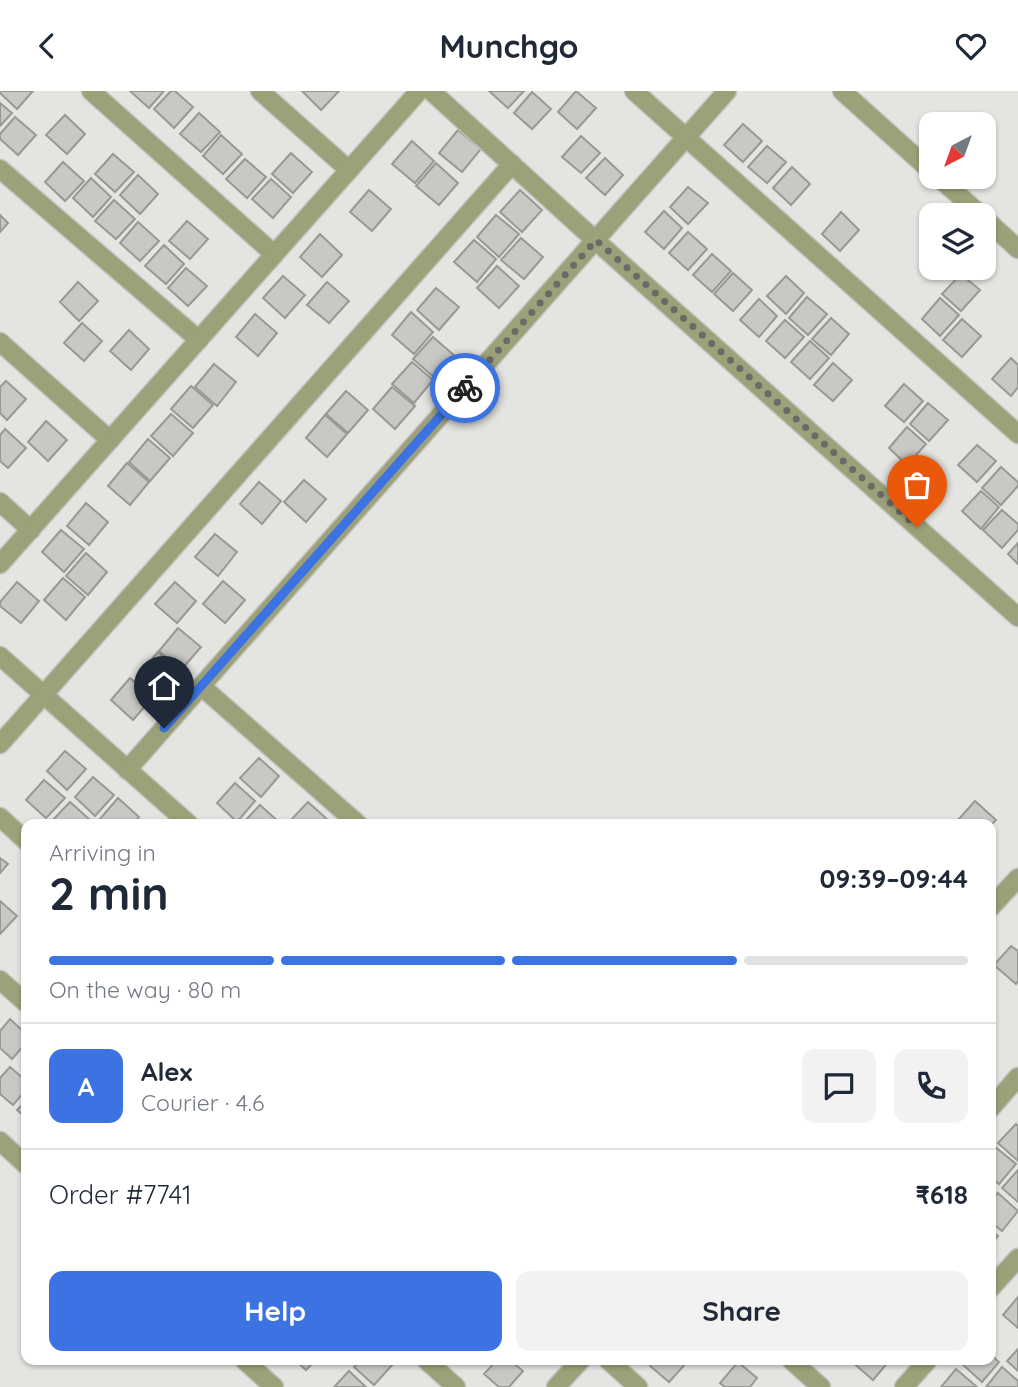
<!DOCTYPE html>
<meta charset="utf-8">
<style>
:root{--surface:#fff;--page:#f2f2f3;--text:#1f2937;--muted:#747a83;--line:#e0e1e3;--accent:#3c72e2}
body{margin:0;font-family:Quicksand,sans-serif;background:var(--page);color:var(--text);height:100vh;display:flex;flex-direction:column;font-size:26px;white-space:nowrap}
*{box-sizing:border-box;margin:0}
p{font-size:23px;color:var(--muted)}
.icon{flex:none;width:38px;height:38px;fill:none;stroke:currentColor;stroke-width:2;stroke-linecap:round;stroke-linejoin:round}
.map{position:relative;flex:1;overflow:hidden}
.details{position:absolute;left:21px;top:728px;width:975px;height:546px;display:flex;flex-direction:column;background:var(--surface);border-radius:14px;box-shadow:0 2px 5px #0004}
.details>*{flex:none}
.needle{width:46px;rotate:221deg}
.fabs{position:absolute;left:919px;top:21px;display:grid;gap:14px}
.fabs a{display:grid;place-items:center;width:77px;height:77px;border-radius:14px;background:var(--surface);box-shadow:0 2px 5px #0004;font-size:35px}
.pin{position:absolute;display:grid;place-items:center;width:60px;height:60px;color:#fff;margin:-72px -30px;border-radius:50% 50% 50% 0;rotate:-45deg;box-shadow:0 0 7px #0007}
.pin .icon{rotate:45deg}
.courier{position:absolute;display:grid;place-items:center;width:70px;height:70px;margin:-35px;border:5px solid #3c72e2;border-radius:50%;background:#fff;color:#222;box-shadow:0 2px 9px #0007}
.headline em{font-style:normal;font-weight:700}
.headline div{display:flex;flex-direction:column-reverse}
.headline{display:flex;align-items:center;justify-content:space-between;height:119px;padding:0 28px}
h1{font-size:46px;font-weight:700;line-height:52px}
.bar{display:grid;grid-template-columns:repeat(4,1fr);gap:10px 7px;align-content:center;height:84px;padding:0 28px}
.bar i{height:9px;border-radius:5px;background:var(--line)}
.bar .current{background:var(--accent)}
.bar p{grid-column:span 4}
.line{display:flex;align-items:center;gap:18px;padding:0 28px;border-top:2px solid var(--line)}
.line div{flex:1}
.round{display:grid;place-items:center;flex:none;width:74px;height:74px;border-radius:14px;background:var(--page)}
.button{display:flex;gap:14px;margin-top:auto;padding:14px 28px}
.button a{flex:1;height:80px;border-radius:14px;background:var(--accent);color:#fff;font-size:28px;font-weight:700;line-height:80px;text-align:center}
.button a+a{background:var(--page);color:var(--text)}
header{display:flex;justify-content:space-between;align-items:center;height:91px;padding:0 28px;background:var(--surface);font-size:32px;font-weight:700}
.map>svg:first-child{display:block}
.building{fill:#c8c9c4;stroke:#999994;stroke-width:2}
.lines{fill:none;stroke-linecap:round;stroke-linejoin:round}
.minor-casing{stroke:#c2c3bf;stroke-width:21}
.minor{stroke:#9da179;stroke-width:18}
.done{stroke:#6a6a67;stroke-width:7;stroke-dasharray:0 12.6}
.route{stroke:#3c72e2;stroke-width:9}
</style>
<header><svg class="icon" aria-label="back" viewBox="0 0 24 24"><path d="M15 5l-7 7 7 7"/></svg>Munchgo<svg class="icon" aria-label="heart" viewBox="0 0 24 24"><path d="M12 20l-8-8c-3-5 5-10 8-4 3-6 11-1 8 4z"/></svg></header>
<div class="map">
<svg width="1018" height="1296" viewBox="0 0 1018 1296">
<rect width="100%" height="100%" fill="#e4e5e0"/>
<g class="building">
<path d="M 0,0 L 33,0 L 17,18 L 0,2 Z"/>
<path d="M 130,0 L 164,0 L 149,17 Z"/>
<path d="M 171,0 L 175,0 L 193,16 L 174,37 L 154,18 Z"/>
<path d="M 302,0 L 339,0 L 321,19 Z"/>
<path d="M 489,0 L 524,0 L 508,17 Z"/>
<path d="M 576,0 L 596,17 L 577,38 L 558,21 Z"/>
<path d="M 532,1 L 551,18 L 532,38 L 514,22 Z"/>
<path d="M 0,12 L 12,22 L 0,35 Z"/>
<path d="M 199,22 L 220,41 L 201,61 L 180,43 Z"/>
<path d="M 65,24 L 85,43 L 67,63 L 46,44 Z"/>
<path d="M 15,26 L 36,44 L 18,64 L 0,48 L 0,43 Z"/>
<path d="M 743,33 L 762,50 L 743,71 L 724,54 Z"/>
<path d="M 458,39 L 481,58 L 462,81 L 439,62 Z"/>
<path d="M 221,44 L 242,63 L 223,83 L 203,65 Z"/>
<path d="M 581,45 L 600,62 L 581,82 L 562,66 Z"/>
<path d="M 412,50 L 434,70 L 415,92 L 392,73 Z"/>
<path d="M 767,55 L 786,71 L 767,92 L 748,76 Z"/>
<path d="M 291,62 L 312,81 L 293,102 L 272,83 Z"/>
<path d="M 113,63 L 134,81 L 115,101 L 95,83 Z"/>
<path d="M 605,67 L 623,84 L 605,104 L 586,87 Z"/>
<path d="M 245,68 L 266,86 L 247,107 L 226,88 Z"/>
<path d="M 63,71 L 84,90 L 65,110 L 45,91 Z"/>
<path d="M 436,72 L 458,92 L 439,114 L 416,95 Z"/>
<path d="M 792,76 L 810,93 L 791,114 L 773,97 Z"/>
<path d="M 138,84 L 158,103 L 140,123 L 120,104 Z"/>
<path d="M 91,87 L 111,106 L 93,126 L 73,107 Z"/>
<path d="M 271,88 L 291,106 L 273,127 L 252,108 Z"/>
<path d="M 688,96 L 708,112 L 688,133 L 670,116 Z"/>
<path d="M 369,99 L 391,118 L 372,140 L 350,121 Z"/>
<path d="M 520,99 L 542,119 L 522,141 L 500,121 Z"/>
<path d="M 114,109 L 135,128 L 116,148 L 95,130 Z"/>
<path d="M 664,120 L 682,137 L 664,158 L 645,141 Z"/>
<path d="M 841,121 L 859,139 L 840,160 L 822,143 Z"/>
<path d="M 0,124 L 8,132 L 0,141 Z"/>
<path d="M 496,124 L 519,143 L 499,166 L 477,146 Z"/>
<path d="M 187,130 L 208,148 L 190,168 L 169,150 Z"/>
<path d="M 138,131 L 159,150 L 140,170 L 120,152 Z"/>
<path d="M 688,141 L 707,158 L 688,179 L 669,162 Z"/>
<path d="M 320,143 L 342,164 L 322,186 L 300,166 Z"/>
<path d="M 521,147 L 543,166 L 524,188 L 501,169 Z"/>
<path d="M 474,149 L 496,168 L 477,191 L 454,171 Z"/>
<path d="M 164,154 L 184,173 L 166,193 L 145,175 Z"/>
<path d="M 712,163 L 731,180 L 712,201 L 693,184 Z"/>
<path d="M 497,175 L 519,195 L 499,217 L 477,197 Z"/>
<path d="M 186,177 L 207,195 L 188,215 L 168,197 Z"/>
<path d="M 733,182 L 752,199 L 733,220 L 714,203 Z"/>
<path d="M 961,183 L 980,199 L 961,220 L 942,203 Z"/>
<path d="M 283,185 L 305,204 L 285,227 L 263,207 Z"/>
<path d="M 786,185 L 804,202 L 786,223 L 767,205 Z"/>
<path d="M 78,191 L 98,210 L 79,230 L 60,211 Z"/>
<path d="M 327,191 L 349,210 L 329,232 L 307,214 Z"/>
<path d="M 436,197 L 459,216 L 439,239 L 417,219 Z"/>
<path d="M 807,206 L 827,223 L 808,244 L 789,227 Z"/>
<path d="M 940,207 L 959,224 L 940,245 L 922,228 Z"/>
<path d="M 759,208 L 777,225 L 759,246 L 740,229 Z"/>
<path d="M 411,221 L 433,241 L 414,263 L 392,244 Z"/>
<path d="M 255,223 L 277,242 L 258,265 L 236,246 Z"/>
<path d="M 831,227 L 849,243 L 831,264 L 812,248 Z"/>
<path d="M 962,228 L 981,245 L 962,266 L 943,249 Z"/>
<path d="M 785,229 L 804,246 L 785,267 L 766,250 Z"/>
<path d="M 82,232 L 102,250 L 84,270 L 64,252 Z"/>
<path d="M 129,239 L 149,258 L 131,279 L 110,260 Z"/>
<path d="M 433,246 L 455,265 L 435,287 L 413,268 Z"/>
<path d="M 810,250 L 829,267 L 810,288 L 791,271 Z"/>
<path d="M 1011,267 L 1018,274 L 1018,296 L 1011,305 L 992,288 Z"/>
<path d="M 412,271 L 433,289 L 414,312 L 392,293 Z"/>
<path d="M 833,272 L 852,289 L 833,310 L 814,294 Z"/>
<path d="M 214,273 L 236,291 L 217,315 L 195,296 Z"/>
<path d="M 6,290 L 26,308 L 7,329 L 0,322 L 0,296 Z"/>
<path d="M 904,293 L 923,310 L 904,331 L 885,315 Z"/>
<path d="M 191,295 L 213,314 L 193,337 L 171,318 Z"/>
<path d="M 392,296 L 415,315 L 395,338 L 373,318 Z"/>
<path d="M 346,300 L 368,319 L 348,342 L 326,323 Z"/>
<path d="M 928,312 L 948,329 L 929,350 L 910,333 Z"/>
<path d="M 171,323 L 193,342 L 173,365 L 151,345 Z"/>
<path d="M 325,324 L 347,343 L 327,366 L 306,347 Z"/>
<path d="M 46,330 L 67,349 L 48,370 L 28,351 Z"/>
<path d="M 907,336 L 926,353 L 907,374 L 889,357 Z"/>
<path d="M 5,338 L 26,357 L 8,377 L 0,370 L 0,344 Z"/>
<path d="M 148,348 L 170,367 L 150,390 L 129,371 Z"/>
<path d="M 977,354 L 996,370 L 977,391 L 958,374 Z"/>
<path d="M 127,372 L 149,391 L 130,414 L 108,395 Z"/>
<path d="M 1001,376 L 1018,391 L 1018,395 L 1001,414 L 982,397 Z"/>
<path d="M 304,389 L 326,408 L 306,431 L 284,411 Z"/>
<path d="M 259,391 L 281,410 L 262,433 L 240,413 Z"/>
<path d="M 981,400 L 999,416 L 981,438 L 962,420 Z"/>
<path d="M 86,412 L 108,431 L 89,454 L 67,435 Z"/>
<path d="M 1002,419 L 1018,433 L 1018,439 L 1002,457 L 983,439 Z"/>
<path d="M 61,439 L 84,458 L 64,481 L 42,461 Z"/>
<path d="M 215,443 L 237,461 L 218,485 L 195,466 Z"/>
<path d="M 1018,452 L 1018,473 L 1008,463 Z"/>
<path d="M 86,462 L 107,481 L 88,504 L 66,485 Z"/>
<path d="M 63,487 L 85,506 L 66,529 L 44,509 Z"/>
<path d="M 223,490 L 245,509 L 225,532 L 203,513 Z"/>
<path d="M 17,491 L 39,510 L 21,532 L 0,515 L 0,511 Z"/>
<path d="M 175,491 L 196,510 L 177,532 L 155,513 Z"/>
<path d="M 178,537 L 201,556 L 181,579 L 159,560 Z"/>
<path d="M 158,561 L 180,580 L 160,603 L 138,584 Z"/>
<path d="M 130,587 L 153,606 L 133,629 L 111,609 Z"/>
<path d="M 65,660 L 86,678 L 67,699 L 47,680 Z"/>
<path d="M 259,667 L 279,685 L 261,706 L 240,687 Z"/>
<path d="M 93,686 L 114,704 L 95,725 L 75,706 Z"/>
<path d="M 44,689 L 65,707 L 46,727 L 26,709 Z"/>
<path d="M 235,692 L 255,710 L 237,731 L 217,712 Z"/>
<path d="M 118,707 L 139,726 L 132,733 L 106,733 L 100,728 Z"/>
<path d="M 975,710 L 996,729 L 990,735 L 990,733 L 962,733 L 958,729 Z"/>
<path d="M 70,711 L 90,729 L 87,733 L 53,733 L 51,731 Z"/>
<path d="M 308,711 L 328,729 L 324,733 L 292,733 L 289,731 Z"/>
<path d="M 260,714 L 280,732 L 279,733 L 242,733 Z"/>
<path d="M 0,767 L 8,773 L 0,782 Z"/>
<path d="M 0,810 L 17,825 L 0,843 Z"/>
<path d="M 1011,855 L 1018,860 L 1018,890 L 1016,893 L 994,874 Z"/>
<path d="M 10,928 L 26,943 L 26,952 L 12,968 L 0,957 L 0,940 Z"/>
<path d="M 10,976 L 26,990 L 26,999 L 13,1014 L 0,1003 L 0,987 Z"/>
<path d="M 26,1010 L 26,1027 L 17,1019 Z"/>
<path d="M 1016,1033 L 1018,1035 L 1018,1070 L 998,1052 Z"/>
<path d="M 994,1055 L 1016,1073 L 999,1093 L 990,1086 L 990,1059 Z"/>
<path d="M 1018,1079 L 1018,1111 L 1002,1097 Z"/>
<path d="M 998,1102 L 1018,1120 L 1002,1140 L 990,1130 L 990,1110 Z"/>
<path d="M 990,1138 L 998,1145 L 990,1154 Z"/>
<path d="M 1018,1206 L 1018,1237 L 1003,1224 Z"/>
<path d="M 1018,1258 L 1018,1280 L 1007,1270 Z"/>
<path d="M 990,1263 L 999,1271 L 982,1291 L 961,1272 L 964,1269 L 990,1269 Z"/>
<path d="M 295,1269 L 316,1269 L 306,1279 Z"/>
<path d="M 360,1269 L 388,1269 L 393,1273 L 374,1294 L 354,1276 Z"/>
<path d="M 497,1269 L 510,1269 L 523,1280 L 509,1296 L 499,1296 L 484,1283 Z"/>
<path d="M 655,1269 L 686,1269 L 688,1270 L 669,1291 L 650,1275 Z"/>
<path d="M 852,1269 L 890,1269 L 873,1289 L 851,1270 Z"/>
<path d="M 738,1271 L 757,1287 L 750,1296 L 725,1296 L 720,1292 Z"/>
<path d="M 1002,1276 L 1018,1290 L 1018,1296 L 986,1296 Z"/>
<path d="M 956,1278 L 977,1296 L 941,1296 Z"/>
<path d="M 349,1280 L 366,1296 L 334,1296 Z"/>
</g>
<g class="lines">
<g class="minor-casing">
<g id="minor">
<path d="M 91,0 L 274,163"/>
<path d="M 260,0 L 349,79"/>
<path d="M 431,0 L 595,149 L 1018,526"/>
<path d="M 634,0 L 1018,343"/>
<path d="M 842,0 L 931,80"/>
<path d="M 0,78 L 199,249"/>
<path d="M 938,86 L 981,124"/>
<path d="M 984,127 L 1018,158"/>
<path d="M 0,251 L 110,349"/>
<path d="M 0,411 L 31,439"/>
<path d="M 0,473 L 419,0"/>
<path d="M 0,565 L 189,733"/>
<path d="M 201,595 L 358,733"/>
<path d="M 0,653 L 512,73"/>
<path d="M 127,679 L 727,0"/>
<path d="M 0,726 L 26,750"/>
<path d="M 990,817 L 1018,787"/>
<path d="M 0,889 L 26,912"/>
<path d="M 990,1018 L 1018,986"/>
<path d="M 0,1050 L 26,1074"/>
<path d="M 990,1198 L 1018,1167"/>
<path d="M 244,1269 L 274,1296"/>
<path d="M 426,1269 L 456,1296"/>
<path d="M 608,1269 L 638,1296"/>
<path d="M 791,1269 L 821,1296"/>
<path d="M 556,1296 L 581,1269"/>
<path d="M 904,1296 L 928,1269"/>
</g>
</g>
<use href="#minor" class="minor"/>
</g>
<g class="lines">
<path class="done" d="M 465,297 L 596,149 L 917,436"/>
<path class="route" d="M 164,637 L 465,297"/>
</g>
</svg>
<div class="fabs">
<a><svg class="needle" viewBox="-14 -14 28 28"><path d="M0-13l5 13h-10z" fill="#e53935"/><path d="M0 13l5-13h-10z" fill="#747a83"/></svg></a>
<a><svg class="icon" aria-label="layers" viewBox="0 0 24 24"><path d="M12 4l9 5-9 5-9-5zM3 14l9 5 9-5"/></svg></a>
</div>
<div class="pin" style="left:917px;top:436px;background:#ea580c"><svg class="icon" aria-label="bag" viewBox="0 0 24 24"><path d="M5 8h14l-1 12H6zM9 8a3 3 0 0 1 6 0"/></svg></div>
<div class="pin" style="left:164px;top:637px;background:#1f2937"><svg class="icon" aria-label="home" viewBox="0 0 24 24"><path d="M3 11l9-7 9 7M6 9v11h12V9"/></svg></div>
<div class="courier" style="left:465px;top:297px"><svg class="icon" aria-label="bike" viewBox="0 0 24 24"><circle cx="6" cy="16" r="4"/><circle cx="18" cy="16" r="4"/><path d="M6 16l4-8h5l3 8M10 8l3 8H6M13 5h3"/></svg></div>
<section class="details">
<div class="headline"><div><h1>2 min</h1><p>Arriving in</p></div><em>09:39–09:44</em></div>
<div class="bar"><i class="current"></i><i class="current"></i><i class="current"></i><i></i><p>On the way · 80 m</p></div>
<div class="line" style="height:126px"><b class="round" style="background:var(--accent);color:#fff">A</b><div><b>Alex</b><p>Courier · 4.6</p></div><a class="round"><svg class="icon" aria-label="chat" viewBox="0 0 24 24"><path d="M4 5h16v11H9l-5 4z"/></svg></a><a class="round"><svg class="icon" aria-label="phone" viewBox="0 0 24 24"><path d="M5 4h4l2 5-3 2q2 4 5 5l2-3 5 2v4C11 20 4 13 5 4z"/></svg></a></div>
<div class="line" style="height:91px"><div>Order #7741</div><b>₹618</b></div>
<div class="button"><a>Help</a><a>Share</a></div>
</section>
</div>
